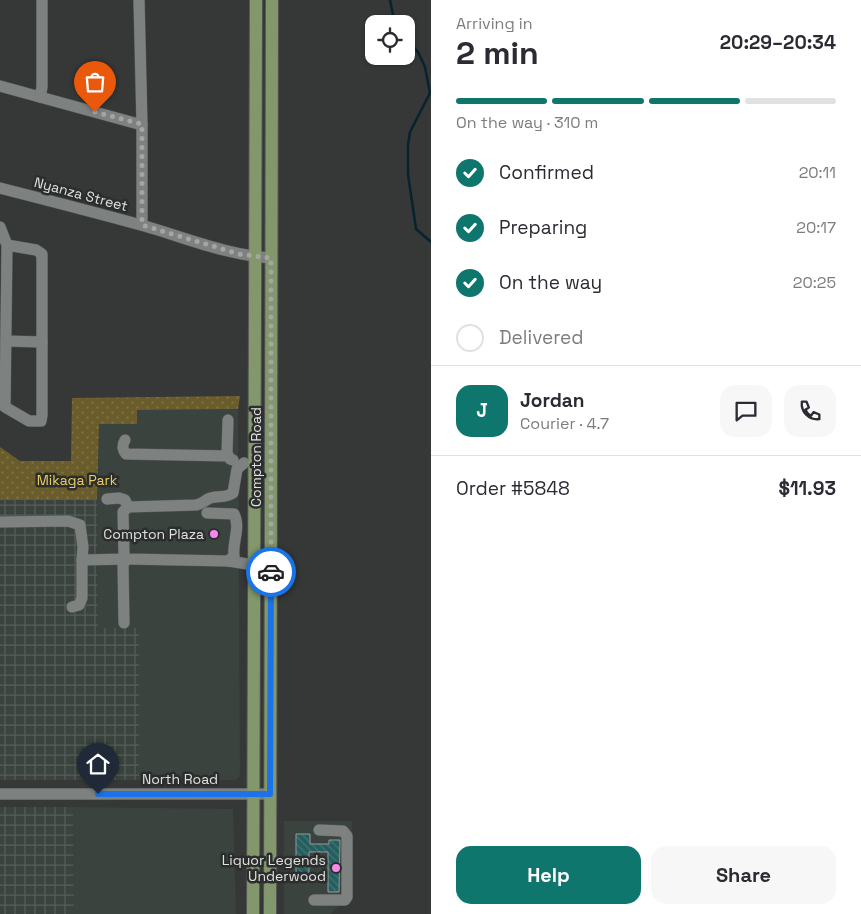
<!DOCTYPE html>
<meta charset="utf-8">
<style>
:root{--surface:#fff;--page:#f7f7f7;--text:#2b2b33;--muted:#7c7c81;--line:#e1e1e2;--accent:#0f766e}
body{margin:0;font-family:"Space Grotesk",sans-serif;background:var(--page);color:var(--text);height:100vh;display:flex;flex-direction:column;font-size:19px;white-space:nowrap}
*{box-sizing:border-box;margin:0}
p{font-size:16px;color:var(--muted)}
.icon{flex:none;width:28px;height:28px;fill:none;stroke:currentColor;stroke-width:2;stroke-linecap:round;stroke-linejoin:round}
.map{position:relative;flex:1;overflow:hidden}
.panel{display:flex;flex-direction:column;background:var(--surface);width:430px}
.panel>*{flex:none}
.tools{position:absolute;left:365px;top:15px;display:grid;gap:10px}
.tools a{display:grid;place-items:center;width:50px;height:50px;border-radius:10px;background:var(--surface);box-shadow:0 1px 4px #0004;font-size:25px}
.pin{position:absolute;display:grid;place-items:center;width:42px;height:42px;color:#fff;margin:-51px -21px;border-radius:50% 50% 50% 0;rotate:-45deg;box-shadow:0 0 5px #0007}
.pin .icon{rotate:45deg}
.courier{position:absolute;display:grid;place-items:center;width:50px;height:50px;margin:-25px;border:4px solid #1a73e8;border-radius:50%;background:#fff;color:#222;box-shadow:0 1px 6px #0007}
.headline em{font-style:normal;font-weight:800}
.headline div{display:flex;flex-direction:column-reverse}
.headline{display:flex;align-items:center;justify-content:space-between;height:85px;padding:0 25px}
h1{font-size:32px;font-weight:800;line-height:38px}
.bar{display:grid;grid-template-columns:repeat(4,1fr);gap:8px 5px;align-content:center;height:60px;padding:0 25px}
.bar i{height:6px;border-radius:4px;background:var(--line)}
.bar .on{background:var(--accent)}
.bar p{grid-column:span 4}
.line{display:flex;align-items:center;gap:12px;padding:0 25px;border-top:1px solid var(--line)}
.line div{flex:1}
.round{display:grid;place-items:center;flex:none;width:52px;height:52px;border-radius:15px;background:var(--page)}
ol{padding:0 25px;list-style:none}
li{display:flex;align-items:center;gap:15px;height:55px}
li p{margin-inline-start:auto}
li .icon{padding:5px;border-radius:50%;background:var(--accent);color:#fff;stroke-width:4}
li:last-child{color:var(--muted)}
li i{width:28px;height:28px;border:2px solid var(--line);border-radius:50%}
.cta{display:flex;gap:10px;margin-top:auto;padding:10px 25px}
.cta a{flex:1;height:58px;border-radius:15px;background:var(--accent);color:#fff;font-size:20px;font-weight:800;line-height:58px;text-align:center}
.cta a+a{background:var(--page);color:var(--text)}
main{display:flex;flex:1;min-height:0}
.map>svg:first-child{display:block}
.built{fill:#3a433e}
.industrial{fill:url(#industrial-grid)}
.park{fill:url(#park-dots)}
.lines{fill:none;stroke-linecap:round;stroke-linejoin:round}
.stream{stroke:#07232e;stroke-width:2.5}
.building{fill:url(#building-back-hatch);stroke:#969a9a}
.minor-casing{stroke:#535654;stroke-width:12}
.major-casing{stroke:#535654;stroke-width:14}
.minor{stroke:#7d817f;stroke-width:11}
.major{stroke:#82976c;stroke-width:12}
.done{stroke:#a4a5a4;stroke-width:5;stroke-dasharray:0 9}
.route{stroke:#1a73e8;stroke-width:6}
.poi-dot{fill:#f788ec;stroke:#2b2e2d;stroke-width:2}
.labels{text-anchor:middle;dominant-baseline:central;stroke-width:5;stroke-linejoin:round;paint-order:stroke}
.street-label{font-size:14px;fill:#dfe0df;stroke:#2b2e2d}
.park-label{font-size:14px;fill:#e9cd63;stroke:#2b2e2d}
.poi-label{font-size:14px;fill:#dfe0df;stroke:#2b2e2d;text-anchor:end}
</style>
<main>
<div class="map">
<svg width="431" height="914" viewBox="0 0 431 914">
<defs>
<pattern id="industrial-grid" width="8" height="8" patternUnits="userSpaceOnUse" patternTransform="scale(1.25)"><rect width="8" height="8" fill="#3a433e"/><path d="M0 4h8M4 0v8" fill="none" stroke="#565e59"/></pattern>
<pattern id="park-dots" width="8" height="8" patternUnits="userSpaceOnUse" patternTransform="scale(1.25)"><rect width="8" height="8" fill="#6b5d2b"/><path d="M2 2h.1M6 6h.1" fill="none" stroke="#807449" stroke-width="1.8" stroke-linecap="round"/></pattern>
<pattern id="building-back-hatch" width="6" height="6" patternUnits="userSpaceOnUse" patternTransform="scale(1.25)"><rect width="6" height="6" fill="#245e5f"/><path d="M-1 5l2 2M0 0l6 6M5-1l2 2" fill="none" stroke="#437576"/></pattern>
</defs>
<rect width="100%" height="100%" fill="#353837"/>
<g class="built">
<path d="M 238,409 L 240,774 L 239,777 L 235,780 L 139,780 L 139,629 L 98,628 L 97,500 L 99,424 L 137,424 L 137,410 Z"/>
<path d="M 73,807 L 233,809 L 236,914 L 74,914 Z"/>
<path d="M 284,821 L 352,821 L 351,903 L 341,903 L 331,914 L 284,914 Z"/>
</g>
<g class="industrial">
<path d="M 0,500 L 97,500 L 98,628 L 139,628 L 139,780 L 0,780 Z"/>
<path d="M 0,807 L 73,807 L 74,914 L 0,914 Z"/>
</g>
<path class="park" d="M 240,396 L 238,409 L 137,410 L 137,424 L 99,424 L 97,500 L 0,500 L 0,447 L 20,461 L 71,461 L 72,398 Z"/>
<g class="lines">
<g class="stream">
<path d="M 390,0 L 395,24"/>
<path d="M 406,38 L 418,52 L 425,67 L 430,93 L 410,132 L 408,145 L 408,174 L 416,229 L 431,242"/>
</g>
</g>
<path class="building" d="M 296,834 L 310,834 L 310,844 L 329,844 L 329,840 L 340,840 L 339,892 L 328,892 L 328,852 L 309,852 L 309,877 L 296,877 Z"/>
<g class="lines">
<g class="minor-casing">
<g id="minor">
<path d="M 139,0 L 142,125 L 142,225"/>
<path d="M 0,86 L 142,125"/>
<path d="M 40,97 L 42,87 L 42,0"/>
<path d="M 0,188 C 47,200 94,212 141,225 C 184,237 226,255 271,258"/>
<path d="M 0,227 L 7,245 L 5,407 L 29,421 L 41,421 L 42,415 L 42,254 L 36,250 L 7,245"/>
<path d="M 6,341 L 42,342"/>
<path d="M 228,420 L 227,453 L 230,459 L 233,460"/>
<path d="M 125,440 C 122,445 122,449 126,454 L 228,456"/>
<path d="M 107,499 L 119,498 L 125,500 L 128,507"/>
<path d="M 207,513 L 234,514 C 241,528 232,542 234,556 L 228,561 L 127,559 L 124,555 L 123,512 L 128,507 L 196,505 C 202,504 203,502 208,499 C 216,495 224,499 233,493 L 237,469 L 244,463"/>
<path d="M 0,522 L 68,521 L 80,525 L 83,547 L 82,560 L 127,559"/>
<path d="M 228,561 L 254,565"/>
<path d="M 72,607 L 79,605 L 82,598 L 82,560"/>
<path d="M 124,623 L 123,564 L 127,559"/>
<path d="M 0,794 L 270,794"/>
<path d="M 314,900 L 345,900 L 347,897 L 347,836 L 343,831 L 319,830"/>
</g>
</g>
<g class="major-casing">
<g id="major">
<path d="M 253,914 L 256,0"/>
<path d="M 270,914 L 272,0"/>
</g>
</g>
<use href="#minor" class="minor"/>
<use href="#major" class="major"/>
</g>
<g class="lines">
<path class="done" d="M 95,112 L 142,124 L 142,225 L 239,254 L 271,258 L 271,572"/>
<path class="route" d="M 98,794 L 270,794 L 271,572"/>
</g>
<g class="poi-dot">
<circle cx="214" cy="534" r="5"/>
<circle cx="336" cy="868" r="5"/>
</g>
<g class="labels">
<g class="street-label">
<text transform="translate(81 194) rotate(15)">Nyanza Street</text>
<text transform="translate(256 457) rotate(-90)">Compton Road</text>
<text x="180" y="779">North Road</text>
</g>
<g class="park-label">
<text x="77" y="480">Mikaga Park</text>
</g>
<g class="poi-label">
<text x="204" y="534">Compton Plaza</text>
<text x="326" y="860">Liquor Legends<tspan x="326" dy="16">Underwood</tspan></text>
</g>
</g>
</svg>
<div class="tools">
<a><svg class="icon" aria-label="locate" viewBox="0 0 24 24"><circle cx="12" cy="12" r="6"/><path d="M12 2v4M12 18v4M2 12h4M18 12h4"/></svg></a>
</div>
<div class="pin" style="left:95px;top:112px;background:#ea580c"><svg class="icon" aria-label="bag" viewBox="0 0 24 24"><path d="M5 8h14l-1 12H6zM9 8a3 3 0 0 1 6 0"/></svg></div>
<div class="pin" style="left:98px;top:794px;background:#1f2937"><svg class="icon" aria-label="home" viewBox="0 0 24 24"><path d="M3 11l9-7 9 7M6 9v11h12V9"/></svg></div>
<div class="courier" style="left:271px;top:572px"><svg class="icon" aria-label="car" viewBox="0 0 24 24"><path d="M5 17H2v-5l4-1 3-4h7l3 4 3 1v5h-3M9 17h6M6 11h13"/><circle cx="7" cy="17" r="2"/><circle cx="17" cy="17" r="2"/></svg></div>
</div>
<section class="panel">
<div class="headline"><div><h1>2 min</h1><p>Arriving in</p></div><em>20:29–20:34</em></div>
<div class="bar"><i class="on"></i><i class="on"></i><i class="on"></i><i></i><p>On the way · 310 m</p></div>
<ol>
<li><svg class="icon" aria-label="check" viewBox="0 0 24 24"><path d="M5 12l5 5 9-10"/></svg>Confirmed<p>20:11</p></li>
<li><svg class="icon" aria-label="check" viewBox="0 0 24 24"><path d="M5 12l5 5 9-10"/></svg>Preparing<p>20:17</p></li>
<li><svg class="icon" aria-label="check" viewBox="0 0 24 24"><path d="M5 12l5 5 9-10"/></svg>On the way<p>20:25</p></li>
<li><i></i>Delivered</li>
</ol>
<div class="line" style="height:90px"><b class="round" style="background:var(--accent);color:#fff">J</b><div><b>Jordan</b><p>Courier · 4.7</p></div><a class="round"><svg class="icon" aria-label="chat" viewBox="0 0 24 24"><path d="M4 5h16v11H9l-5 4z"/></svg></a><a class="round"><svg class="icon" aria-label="phone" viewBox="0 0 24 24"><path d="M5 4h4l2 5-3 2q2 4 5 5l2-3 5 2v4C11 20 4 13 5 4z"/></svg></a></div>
<div class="line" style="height:65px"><div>Order #5848</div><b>$11.93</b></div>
<div class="cta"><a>Help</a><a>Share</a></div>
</section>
</main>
